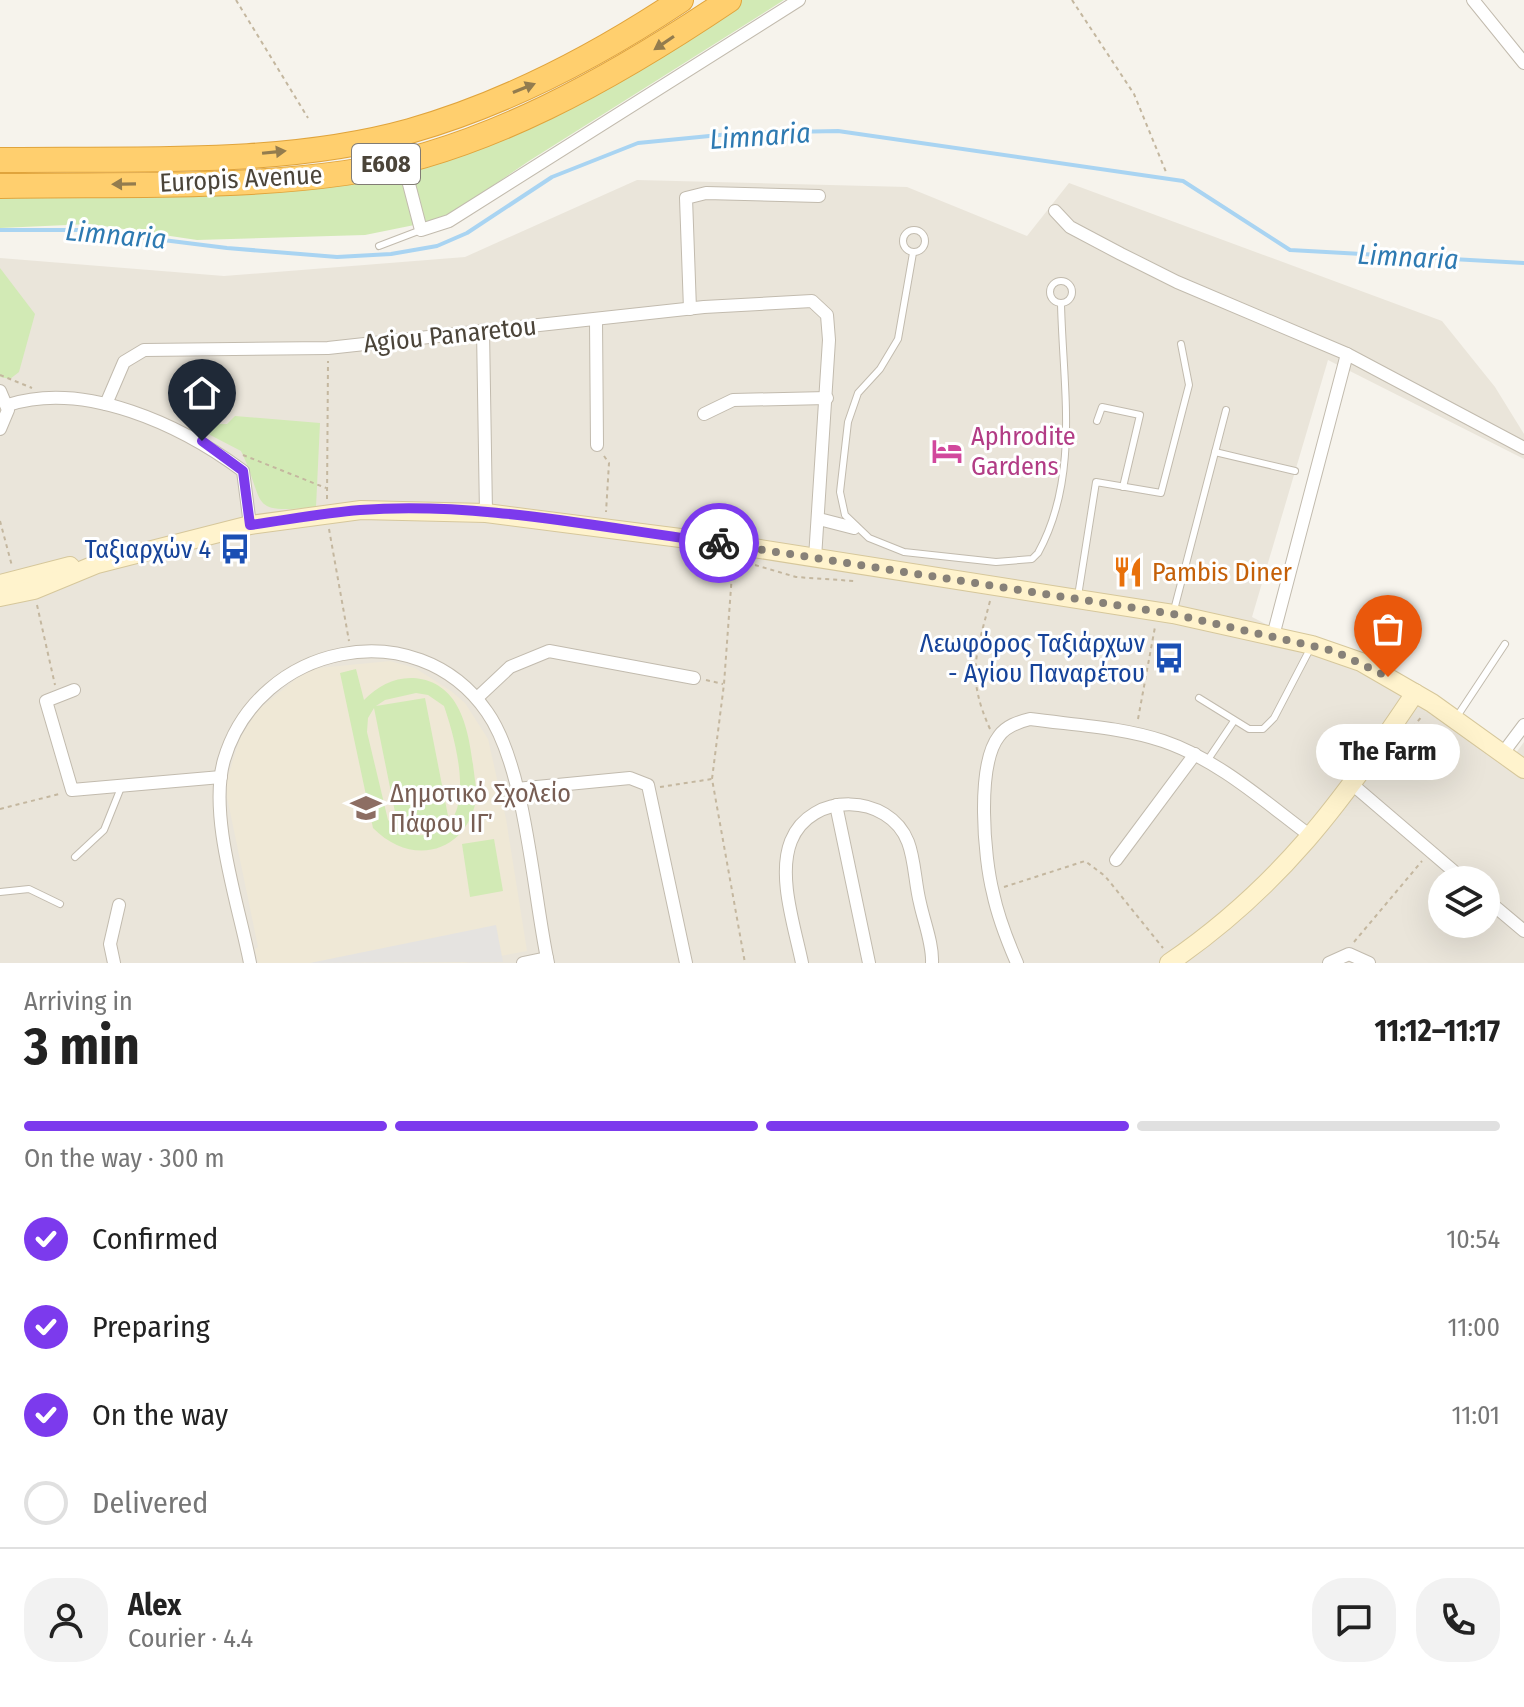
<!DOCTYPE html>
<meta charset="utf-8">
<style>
:root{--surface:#fff;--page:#f2f2f2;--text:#222;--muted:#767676;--line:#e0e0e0;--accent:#7c3aed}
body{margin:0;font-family:"Fira Sans Condensed",sans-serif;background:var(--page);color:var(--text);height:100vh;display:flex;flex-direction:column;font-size:30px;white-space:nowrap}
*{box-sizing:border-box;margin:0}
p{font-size:26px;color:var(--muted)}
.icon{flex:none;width:44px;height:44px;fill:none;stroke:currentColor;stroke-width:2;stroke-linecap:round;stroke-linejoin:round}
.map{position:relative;height:963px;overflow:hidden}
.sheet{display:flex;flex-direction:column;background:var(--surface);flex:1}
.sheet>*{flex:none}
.controls{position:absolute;left:1428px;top:866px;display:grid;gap:16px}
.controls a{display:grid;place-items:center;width:72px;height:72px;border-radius:50%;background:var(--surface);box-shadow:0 8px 32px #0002;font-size:40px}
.pin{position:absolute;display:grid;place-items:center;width:68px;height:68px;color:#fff;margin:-82px -34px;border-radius:50% 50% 50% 0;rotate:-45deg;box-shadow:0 0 8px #0007}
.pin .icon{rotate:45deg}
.courier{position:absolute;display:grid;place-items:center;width:80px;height:80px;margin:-40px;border:6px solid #7c3aed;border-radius:50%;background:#fff;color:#222;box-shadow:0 2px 10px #0007}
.bubble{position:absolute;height:56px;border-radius:28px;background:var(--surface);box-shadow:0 8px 32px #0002;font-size:26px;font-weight:700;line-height:56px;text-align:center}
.overview em{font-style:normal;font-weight:700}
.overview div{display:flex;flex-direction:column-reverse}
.overview{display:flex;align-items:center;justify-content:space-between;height:136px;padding:0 24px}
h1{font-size:52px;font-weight:700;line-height:60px}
.bar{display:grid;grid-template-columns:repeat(4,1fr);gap:12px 8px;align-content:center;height:96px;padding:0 24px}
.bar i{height:10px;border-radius:6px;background:var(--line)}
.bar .selected{background:var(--accent)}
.bar p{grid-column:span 4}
.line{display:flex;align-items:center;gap:20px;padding:0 24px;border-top:2px solid var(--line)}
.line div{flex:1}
.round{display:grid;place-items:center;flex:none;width:84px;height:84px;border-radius:32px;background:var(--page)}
ol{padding:0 24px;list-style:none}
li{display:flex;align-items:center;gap:24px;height:88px}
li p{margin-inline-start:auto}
li .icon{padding:8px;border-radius:50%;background:var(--accent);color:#fff;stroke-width:4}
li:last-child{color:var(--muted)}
li i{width:44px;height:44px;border:4px solid var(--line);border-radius:50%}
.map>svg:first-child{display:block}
.residential{fill:#eae5da;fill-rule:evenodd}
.education{fill:#efe8d6}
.green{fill:#d2eab5;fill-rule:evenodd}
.parking{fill:#e5e3e0}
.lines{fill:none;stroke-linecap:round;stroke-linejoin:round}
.stream{stroke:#a9d4f2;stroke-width:4}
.lane-casing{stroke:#c2bbae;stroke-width:8}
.street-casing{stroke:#c2bbae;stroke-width:14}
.secondary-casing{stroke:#d6c79b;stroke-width:20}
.highway-casing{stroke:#e0a43c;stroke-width:26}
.path{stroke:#c4b79f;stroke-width:2;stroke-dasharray:4 4;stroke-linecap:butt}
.lane{stroke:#fff;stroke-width:6}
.street{stroke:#fff;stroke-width:12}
.secondary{stroke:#fff3cd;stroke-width:18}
.highway{stroke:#ffcf6e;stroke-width:24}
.oneway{fill:#937c4e}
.done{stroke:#878178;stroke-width:8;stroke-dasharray:0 14.4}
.route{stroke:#7c3aed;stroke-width:10}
.labels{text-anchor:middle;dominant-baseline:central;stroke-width:6;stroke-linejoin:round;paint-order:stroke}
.shield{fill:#fff;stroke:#817c74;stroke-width:2}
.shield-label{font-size:24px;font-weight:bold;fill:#4b4439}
.street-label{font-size:26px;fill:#4b4439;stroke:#fff}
.hotel-label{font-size:26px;fill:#b23c85;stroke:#fff;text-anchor:start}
.transit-label{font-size:26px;fill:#164399;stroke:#fff;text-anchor:end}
.food-label{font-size:26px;fill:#c56008;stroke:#fff;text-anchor:start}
.education-label{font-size:26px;fill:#785e54;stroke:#fff;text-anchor:start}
.water-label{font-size:28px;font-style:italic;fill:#2e7ab2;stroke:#fff}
</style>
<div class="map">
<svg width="1524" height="963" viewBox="0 0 1524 963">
<rect width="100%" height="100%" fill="#f6f3ec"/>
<path class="residential" d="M 637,180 L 907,187 L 1027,236 L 1069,183 L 1442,321 L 1495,387 L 1524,434 L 1524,459 L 1328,360 L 1252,617 L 1434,711 L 1510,761 L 1524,742 L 1524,963 L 0,963 L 0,258 L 224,276 L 465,257 ZM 1442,880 L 1486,880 L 1486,924 L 1442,924 Z"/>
<path class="education" d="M 390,661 L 415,668 L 451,691 L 465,703 L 488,739 L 506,819 L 527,951 L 464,963 L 258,963 L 255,949 L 258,947 L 227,797 L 227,780 L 240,738 L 258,710 L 308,669 Z"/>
<g class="green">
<path d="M 733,0 L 784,0 L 529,161 L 444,219 L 365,235 L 197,240 L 90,224 L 0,228 L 0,195 L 429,156 Z"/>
<path d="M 0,268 L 35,314 L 19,372 L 10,379 L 0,377 Z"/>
<path d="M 235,416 L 320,423 L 316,507 C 246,514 267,505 241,451 L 189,424 L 227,424 Z"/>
<path d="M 356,669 L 364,700 C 378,686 394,677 414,678 C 471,683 470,752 477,794 C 470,852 413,869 373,828 L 340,673 ZM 416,693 L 428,695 L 444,706 C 455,738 478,818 435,833 C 422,837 411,836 399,829 L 449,821 L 425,698 L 376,706 L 385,700 ZM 374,708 L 398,827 L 397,828 L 388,820 L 367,732 L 368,718 Z"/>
<path d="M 494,839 L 503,891 L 470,897 L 462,844 Z"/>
</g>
<path class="parking" d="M 496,925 L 503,962 L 310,963 Z"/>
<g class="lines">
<path class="stream" d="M 0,230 L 83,230 L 227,248 L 337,257 L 391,254 L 437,246 L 467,233 L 552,177 L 638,143 L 740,133 L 838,131 L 1183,181 L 1290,250 L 1524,263"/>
<g class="lane-casing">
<g id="lane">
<circle cx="914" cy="241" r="11"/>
<path d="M 379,246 L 421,230"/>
<path d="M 913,253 L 898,339 L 880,369 L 858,393 L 848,422 L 840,492 L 845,515 L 869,538 L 904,552 L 996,562 L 1032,559 L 1038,553 C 1080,477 1063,388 1061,304"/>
<circle cx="1061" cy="292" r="11"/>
<path d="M 1097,421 L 1102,407 L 1140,415 L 1123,487"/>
<path d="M 1215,452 L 1295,471"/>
<path d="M 1078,596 L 1096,482 L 1161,493 L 1189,385 L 1181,344"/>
<path d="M 1174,610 L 1226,410"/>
<path d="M 1199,698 L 1249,729 L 1263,729 L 1274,718 L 1310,649"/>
<path d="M 1456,718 L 1505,644"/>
<path d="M 1207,761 L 1234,721"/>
<path d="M 75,857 L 104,830 L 122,785"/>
<path d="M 0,892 L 29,889 L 60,904"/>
</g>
</g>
<g class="street-casing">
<g id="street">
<path d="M 1473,0 L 1524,63"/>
<path d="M 403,161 L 421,230 L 449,221 L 799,0"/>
<path d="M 1055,211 L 1070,227 L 1121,254 L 1177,282 L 1347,354 L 1524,448"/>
<path d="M 690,309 L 686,198 L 706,193 L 819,196"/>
<path d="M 596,320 L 597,445"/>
<path d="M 483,330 L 486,513"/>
<path d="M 0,391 L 8,410 L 0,429"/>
<path d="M 106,404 L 124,362 L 144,350 L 328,348 L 704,307 L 812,301 L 827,315 L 829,340 L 815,558"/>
<path d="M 8,405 C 85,380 181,425 243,471 L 250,525"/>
<path d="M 704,414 L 733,400 L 827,398"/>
<path d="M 819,519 L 854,528"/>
<path d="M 1273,636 L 1347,354"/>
<path d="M 74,690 L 46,701 L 72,790 L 221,777"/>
<path d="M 477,698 L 510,667 L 549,651 L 694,678"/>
<path d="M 1503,753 L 1524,725"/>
<path d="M 1353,785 L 1464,880"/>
<path d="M 516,789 L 630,778 L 648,785 L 686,963"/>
<path d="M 836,805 L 869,963"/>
<path d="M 1116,860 L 1195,754"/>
<path d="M 1486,899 L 1524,931"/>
<path d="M 114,963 L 110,944 L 119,905"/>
<path d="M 250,963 C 239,906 208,816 224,760 C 258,644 416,610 487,712 C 526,767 533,894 548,963"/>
<path d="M 523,963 L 547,958"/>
<path d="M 802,963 C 795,928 777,876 791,841 C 811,791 889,793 908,842 C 915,860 915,884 920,903 C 924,922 933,944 932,963"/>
<path d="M 1017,963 C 1007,940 998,917 993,893 C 984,858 976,765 999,736 C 1006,726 1018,722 1030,719 C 1074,725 1121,727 1163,741 C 1219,760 1266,803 1312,837"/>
<path d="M 1329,963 L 1349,954 L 1369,963"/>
</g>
</g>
<g class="secondary-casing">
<g id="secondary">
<path d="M 0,584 L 70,566"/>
<path d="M 0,597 L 34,590 L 97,564 L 250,525 L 361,510 L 486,513 L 735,545 L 1173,614 L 1312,645 L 1361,662 L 1432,703 L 1524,769"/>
<path d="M 1169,963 C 1279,888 1343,801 1415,693"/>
</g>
</g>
<g class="highway-casing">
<g id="highway">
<path d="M 0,160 C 133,158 281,167 410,131 C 508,103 597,56 681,0"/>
<path d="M 0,186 C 115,184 232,189 345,173 C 483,153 616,76 729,0"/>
</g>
</g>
<g class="path">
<path d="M 236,0 L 308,118"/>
<path d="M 1072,0 L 1134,94 L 1166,172"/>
<path d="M 0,375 L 32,388"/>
<path d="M 243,455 L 326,488"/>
<path d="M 604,456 L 609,463 L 606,512"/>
<path d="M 327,499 L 328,361"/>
<path d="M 0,521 L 12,566"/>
<path d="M 329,529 L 349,641"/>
<path d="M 733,560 L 724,684 L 712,779 L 745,963"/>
<path d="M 755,565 L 796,577 L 854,581"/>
<path d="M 37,605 L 55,685"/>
<path d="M 706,680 L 723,684"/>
<path d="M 1138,719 L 1155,627"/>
<path d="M 990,729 C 966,676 976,655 990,601"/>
<path d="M 1403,740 L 1422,716"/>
<path d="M 660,787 L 712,779"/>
<path d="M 0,809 L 59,794"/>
<path d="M 1004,887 L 1085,861 L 1105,876 L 1163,948"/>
<path d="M 1354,942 L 1422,861"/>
</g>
<use href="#lane" class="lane"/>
<use href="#street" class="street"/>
<use href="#secondary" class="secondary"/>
<use href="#highway" class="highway"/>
</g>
<defs><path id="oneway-solid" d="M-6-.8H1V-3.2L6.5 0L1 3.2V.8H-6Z" transform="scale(2)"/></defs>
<g class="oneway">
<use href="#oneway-solid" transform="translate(664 43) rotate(146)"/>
<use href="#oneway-solid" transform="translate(524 88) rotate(-22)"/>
<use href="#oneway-solid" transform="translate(274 152) rotate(-6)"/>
<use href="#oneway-solid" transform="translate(124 184) rotate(179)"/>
</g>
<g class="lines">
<path class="done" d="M 719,543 L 1173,614 L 1334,651 L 1388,677"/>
<path class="route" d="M 202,441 L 243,471 L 250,525 C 287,520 323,513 360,510 C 479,501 601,528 719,543"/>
</g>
<defs>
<g id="hotel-bare" transform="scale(2.4)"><path d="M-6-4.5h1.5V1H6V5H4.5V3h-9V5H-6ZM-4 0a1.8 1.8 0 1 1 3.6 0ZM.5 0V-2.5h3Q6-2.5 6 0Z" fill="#d1479c" stroke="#fff" stroke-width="2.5" paint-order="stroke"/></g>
<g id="bus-bare" transform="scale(2.4)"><path d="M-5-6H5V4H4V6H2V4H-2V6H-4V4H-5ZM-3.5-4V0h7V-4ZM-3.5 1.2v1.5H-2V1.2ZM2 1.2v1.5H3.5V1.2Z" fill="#1a4fb4" stroke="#fff" stroke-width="2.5" paint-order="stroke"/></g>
<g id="restaurant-bare" transform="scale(2.4)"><path d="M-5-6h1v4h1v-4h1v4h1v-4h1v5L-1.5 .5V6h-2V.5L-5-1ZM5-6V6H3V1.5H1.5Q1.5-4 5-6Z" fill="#e8710a" stroke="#fff" stroke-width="2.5" paint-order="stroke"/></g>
<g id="school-bare" transform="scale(2.4)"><path d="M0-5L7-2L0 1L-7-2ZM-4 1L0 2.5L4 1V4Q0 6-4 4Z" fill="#8d6e63" stroke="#fff" stroke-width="2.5" paint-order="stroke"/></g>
</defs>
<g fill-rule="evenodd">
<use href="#hotel-bare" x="947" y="451"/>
<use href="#bus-bare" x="235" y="549"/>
<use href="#restaurant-bare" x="1128" y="572"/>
<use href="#bus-bare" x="1169" y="658"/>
<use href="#school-bare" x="366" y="808"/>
</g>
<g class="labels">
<rect class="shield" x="352" y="144" width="68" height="40" rx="6"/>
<g class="shield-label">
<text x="386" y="164">E608</text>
</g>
<g class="street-label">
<text transform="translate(241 179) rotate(-3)">Europis Avenue</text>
<text transform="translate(450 335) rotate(-6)">Agiou Panaretou</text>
</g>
<g class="hotel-label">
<text x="971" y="436">Aphrodite<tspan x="971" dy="30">Gardens</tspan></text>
</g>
<g class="transit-label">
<text x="211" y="549">Ταξιαρχών 4</text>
<text x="1145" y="643">Λεωφόρος Ταξιάρχων<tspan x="1145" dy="30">- Αγίου Παναρέτου</tspan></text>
</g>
<g class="food-label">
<text x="1152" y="572">Pambis Diner</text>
</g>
<g class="education-label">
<text x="390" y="793">Δημοτικό Σχολείο<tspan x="390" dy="30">Πάφου ΙΓ΄</tspan></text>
</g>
<g class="water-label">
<text transform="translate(760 136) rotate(-4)">Limnaria</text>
<text transform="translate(116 235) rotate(5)">Limnaria</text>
<text transform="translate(1408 257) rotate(3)">Limnaria</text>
</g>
</g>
</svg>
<div class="controls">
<a><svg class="icon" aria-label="layers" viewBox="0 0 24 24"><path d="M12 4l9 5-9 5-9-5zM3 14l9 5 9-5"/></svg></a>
</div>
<div class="pin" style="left:1388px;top:677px;background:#ea580c"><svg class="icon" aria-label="bag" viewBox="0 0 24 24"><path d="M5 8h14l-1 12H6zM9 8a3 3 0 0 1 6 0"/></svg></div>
<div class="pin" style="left:202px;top:441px;background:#1f2937"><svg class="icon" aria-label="home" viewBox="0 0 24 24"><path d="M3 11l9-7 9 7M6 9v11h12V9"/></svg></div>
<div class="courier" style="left:719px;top:543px"><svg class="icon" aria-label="bike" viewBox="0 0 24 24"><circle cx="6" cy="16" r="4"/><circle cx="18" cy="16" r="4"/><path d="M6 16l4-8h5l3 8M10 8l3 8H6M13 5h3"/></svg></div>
<div class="bubble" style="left:1316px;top:724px;width:144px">The Farm</div>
</div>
<section class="sheet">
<div class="overview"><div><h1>3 min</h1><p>Arriving in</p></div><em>11:12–11:17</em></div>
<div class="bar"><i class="selected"></i><i class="selected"></i><i class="selected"></i><i></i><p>On the way · 300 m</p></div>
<ol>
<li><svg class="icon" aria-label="check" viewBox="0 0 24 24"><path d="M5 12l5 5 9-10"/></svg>Confirmed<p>10:54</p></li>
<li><svg class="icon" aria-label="check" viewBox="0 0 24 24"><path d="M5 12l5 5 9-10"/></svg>Preparing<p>11:00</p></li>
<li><svg class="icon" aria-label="check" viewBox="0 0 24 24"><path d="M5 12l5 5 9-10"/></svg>On the way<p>11:01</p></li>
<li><i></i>Delivered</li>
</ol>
<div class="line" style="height:144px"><a class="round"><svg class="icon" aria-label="person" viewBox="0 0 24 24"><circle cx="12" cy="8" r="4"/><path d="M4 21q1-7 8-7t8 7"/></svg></a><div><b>Alex</b><p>Courier · 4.4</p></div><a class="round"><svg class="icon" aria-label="chat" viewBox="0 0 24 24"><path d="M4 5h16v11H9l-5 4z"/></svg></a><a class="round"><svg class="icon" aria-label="phone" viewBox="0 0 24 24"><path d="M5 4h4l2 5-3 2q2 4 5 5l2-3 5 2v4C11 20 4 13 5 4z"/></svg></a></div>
</section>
